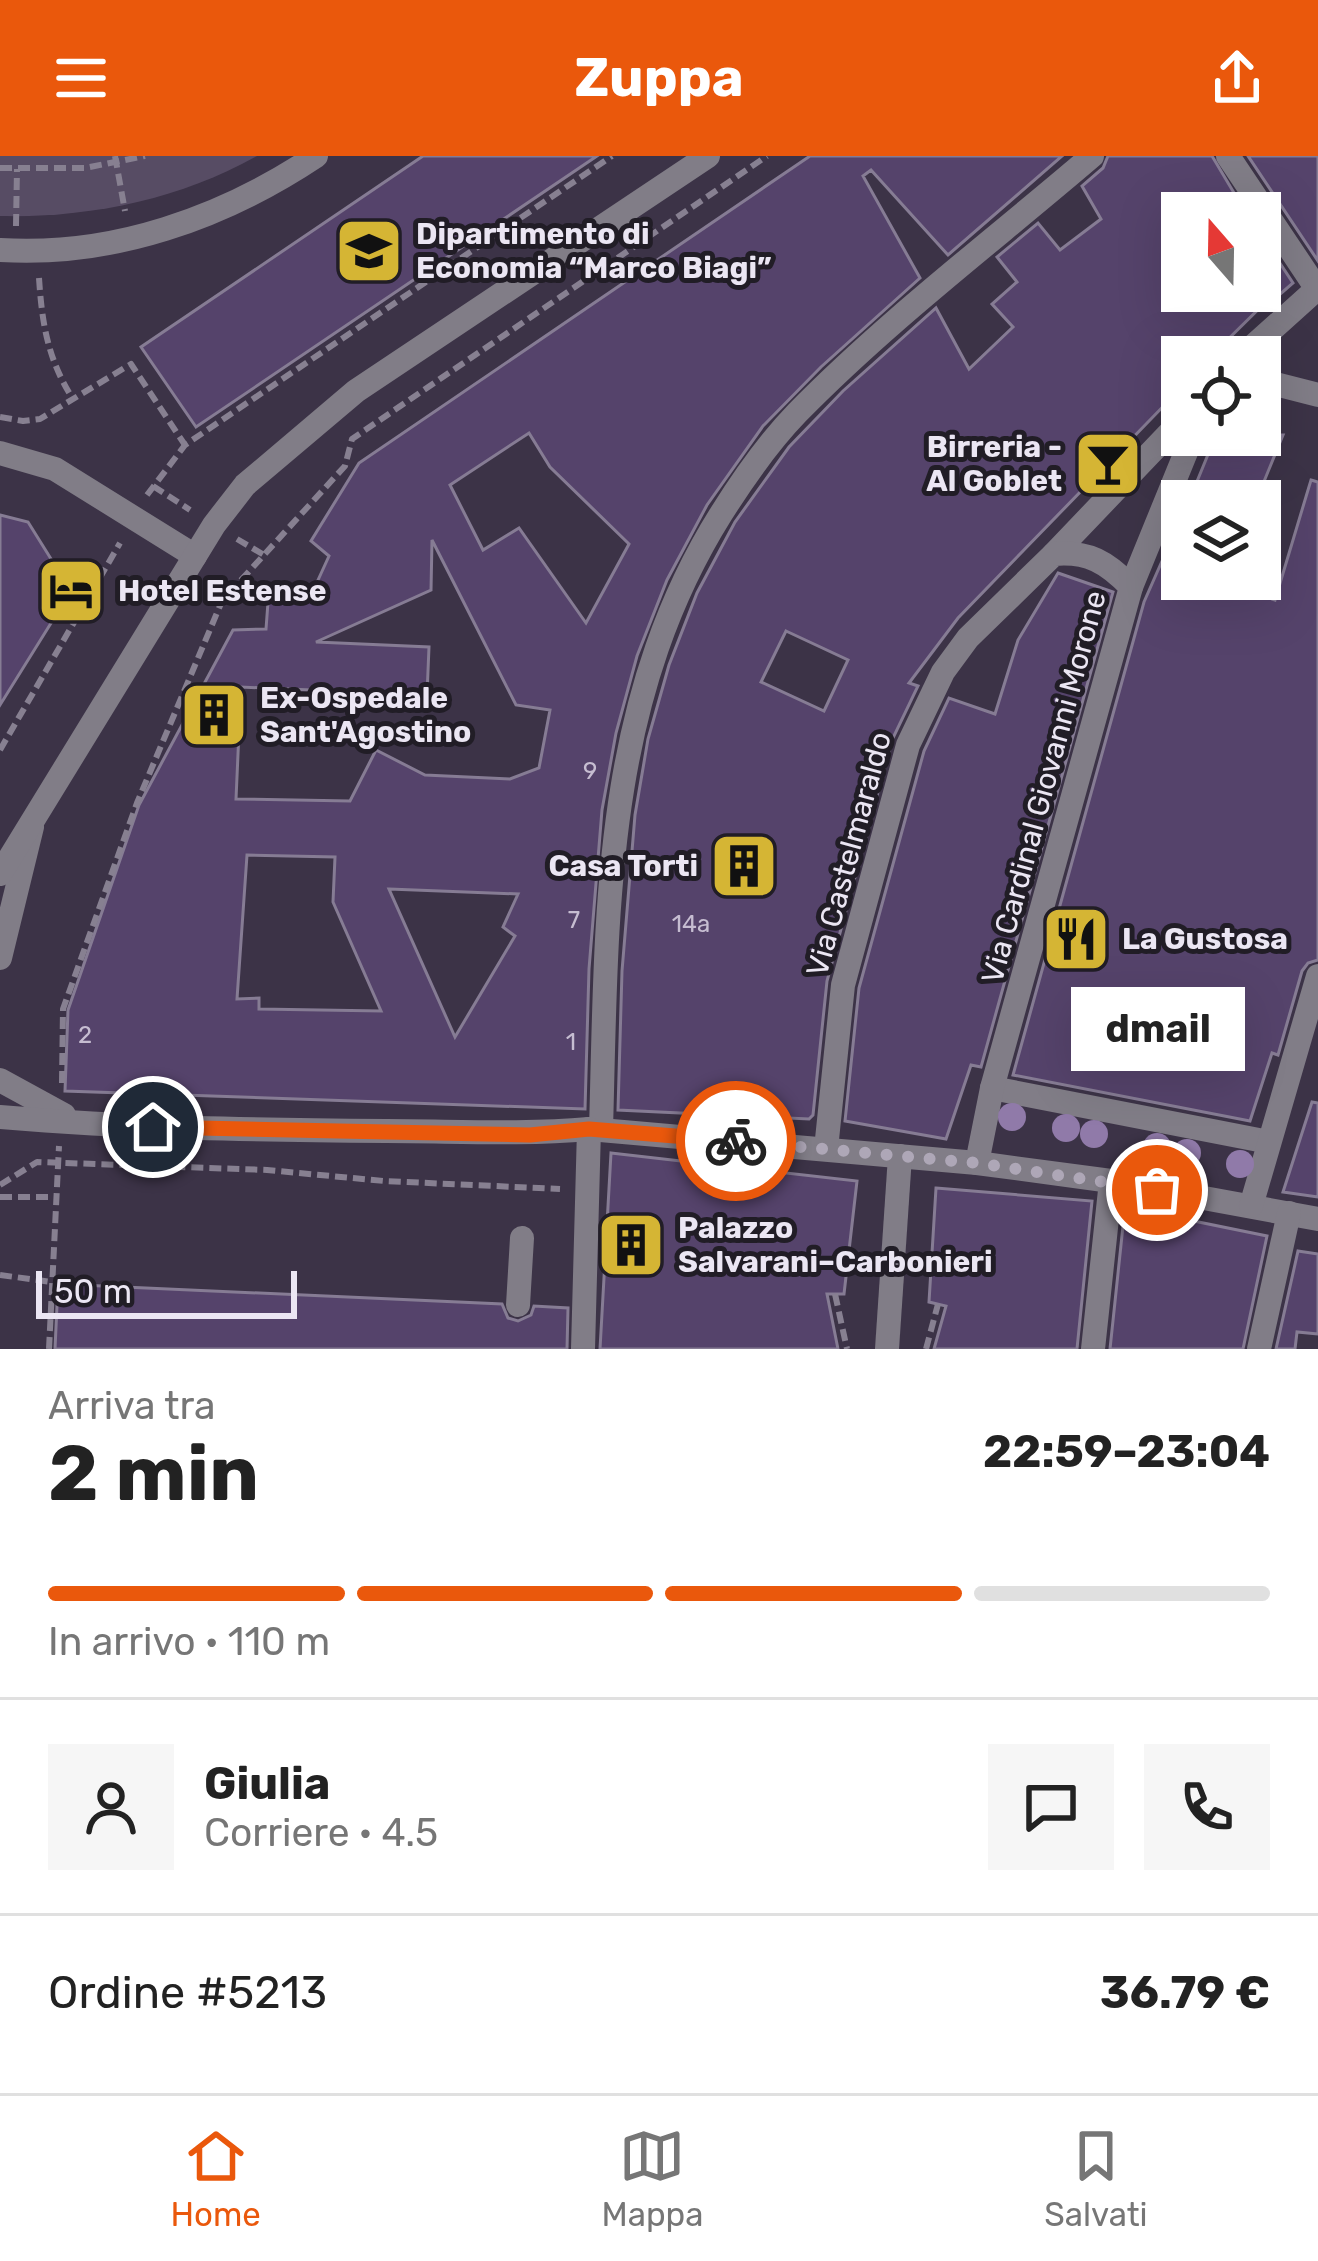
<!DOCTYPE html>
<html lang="it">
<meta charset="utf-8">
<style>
:root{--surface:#fff;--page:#f6f6f6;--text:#222;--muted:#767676;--line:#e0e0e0;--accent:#ea580c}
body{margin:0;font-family:Rubik,sans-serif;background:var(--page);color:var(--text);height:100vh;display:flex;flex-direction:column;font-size:45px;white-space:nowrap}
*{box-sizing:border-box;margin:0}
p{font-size:39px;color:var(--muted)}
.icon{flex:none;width:66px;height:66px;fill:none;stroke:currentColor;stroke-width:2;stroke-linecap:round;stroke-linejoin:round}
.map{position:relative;height:1193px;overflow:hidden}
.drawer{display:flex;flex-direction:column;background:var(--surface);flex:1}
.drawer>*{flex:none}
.needle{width:78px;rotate:340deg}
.buttons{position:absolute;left:1161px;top:36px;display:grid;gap:24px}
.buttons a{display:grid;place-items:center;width:120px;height:120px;border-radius:0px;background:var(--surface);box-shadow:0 12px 48px #0002;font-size:60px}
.scale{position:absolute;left:36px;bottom:30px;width:261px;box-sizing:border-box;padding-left:12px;border:6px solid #ebe6f3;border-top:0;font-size:33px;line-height:42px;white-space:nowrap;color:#ebe6f3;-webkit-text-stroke:9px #211d26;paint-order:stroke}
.pin{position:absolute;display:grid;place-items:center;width:102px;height:102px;color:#fff;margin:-51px;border:6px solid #fff;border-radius:50%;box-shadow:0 3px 12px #0007}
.courier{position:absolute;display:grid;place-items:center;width:120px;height:120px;margin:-60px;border:9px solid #ea580c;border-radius:50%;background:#fff;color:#222;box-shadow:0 3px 15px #0007}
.bubble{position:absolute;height:84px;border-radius:0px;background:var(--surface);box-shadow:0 12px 48px #0002;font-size:39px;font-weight:700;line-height:84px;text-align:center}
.summary em{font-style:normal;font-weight:700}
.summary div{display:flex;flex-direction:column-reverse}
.summary{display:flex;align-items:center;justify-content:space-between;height:204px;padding:0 48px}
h1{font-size:78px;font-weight:700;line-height:90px}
.bar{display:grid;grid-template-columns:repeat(4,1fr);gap:18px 12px;align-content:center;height:144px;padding:0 48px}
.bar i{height:15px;border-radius:9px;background:var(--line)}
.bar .current{background:var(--accent)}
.bar p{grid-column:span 4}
.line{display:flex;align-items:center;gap:30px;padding:0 48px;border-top:3px solid var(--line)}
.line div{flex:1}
.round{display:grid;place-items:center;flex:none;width:126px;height:126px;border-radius:0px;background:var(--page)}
header{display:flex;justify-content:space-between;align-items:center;height:156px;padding:0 48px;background:var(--accent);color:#fff;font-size:54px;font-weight:700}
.tabs{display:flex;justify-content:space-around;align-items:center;height:168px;border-top:3px solid var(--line);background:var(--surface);font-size:33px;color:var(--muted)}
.tabs a{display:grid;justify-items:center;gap:6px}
.tabs .current{color:var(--accent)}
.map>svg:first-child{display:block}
.green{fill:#574c64}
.building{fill:#55436b;stroke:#867c94;stroke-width:3;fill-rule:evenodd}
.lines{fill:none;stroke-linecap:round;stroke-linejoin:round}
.path{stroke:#878091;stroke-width:6;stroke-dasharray:12 6;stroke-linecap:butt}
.pedestrian{stroke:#817d87;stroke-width:24}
.minor{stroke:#817d87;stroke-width:24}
.tertiary{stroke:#817d87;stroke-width:24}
.tree{fill:#907aa9}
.done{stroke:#aea7b7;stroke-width:12;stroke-dasharray:0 21.6}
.route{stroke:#ea580c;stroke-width:15}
.labels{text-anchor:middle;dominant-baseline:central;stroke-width:10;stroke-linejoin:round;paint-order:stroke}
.number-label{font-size:24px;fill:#c6bdd1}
.poi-label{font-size:30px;font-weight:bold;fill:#ebe6f3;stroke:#211d26;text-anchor:start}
.street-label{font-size:30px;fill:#ebe6f3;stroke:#211d26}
</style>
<header><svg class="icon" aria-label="menu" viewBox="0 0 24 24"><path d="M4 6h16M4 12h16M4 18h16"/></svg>Zuppa<svg class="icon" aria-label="share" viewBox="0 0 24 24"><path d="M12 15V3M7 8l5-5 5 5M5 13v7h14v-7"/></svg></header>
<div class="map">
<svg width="1318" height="1193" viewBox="0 0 1318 1193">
<rect width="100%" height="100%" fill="#3c3347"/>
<path class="green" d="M 0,0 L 257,0 C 178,44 90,62 0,60 Z"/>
<g class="building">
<path d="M 423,0 L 597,0 L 196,271 L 141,191 Z"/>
<path d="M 810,0 L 1062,0 L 948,99 L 871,14 L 863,20 L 920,122 L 821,211 L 763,270 L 707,349 L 667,424 L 637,500 L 616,577 L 602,654 L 589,813 L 585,953 L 65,935 L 68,854 L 139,649 L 233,474 L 266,473 L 269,433 L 313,435 L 329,400 L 311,385 L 359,307 ZM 529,277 L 550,311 L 629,388 L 586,467 L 519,372 L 483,394 L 450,329 ZM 432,384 L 516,549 L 550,554 L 539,612 L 510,623 L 425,619 L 376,594 L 350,645 L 236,643 L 241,531 L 427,539 L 429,491 L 316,486 L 431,434 ZM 247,699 L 335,701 L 333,746 L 381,855 L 259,853 L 259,842 L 237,843 ZM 389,733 L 518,738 L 503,771 L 515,780 L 455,881 Z"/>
<path d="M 1108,0 L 1212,0 L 1246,57 L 1182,57 L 1182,135 L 1260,135 L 1260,77 L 1293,127 L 1271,146 L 1275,137 L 1210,201 L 1182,201 L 1182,231 L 958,462 L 909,527 L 918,530 L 892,584 L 827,825 L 813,959 L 809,963 L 618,954 L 622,815 L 635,659 L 648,583 L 669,509 L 697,437 L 735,366 L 789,291 L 843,235 L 936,152 L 969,213 L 1013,171 L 992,148 L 1017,126 L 997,101 L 1038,67 L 1060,94 L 1101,63 L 1082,30 L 1103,12 ZM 786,475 L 848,504 L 824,555 L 761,526 Z"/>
<path d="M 1248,0 L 1318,0 L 1318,105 Z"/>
<path d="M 1216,279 L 1283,279 L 1256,345 L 1189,345 Z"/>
<path d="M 1311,324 L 1318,326 L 1318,804 L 1308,807 L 1302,815 L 1278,899 L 1272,897 L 1250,965 L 1013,919 L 1144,446 L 1181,362 L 1182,423 L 1213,423 L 1275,444 Z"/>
<path d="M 0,359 L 28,366 L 71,435 L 0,549 Z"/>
<path d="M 1058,417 L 1113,436 L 981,911 L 971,909 L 946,983 L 845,965 L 859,832 L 924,595 L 949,542 L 995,558 L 1018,484 Z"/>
<path d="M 1312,946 L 1318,947 L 1318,1041 L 1283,1036 Z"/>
<path d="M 611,997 L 857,1025 L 844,1138 L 827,1138 L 838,1193 L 600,1193 Z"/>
<path d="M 936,1032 L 1092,1045 L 1077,1193 L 934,1193 L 946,1150 L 929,1146 Z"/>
<path d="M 1125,1051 L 1267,1080 L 1243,1193 L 1110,1193 Z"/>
<path d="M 1298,1095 L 1318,1098 L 1318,1178 L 1297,1176 L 1295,1193 L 1276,1193 Z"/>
<path d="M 58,1128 L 502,1148 L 508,1162 L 518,1165 L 531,1159 L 534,1150 L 568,1152 L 567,1193 L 55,1193 Z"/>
</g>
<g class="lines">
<g class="path">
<path d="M 115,0 L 125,55"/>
<path d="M 0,12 L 85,12 L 145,0"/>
<path d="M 16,70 L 17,13"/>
<path d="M 39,122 C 42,168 48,204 73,243"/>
<path d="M 0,261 L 23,265 L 40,263 L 131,208 L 185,289"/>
<path d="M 153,330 L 190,354"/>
<path d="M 147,339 L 185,289 L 612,0"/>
<path d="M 237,383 L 264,399"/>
<path d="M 0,594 L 120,387"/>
<path d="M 62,927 L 63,853 L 137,647 L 222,445 L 345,310 L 352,283 L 767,0"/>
<path d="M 0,1029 L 37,1006 L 267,1014 L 384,1025 L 560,1033"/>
<path d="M 0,1041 L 56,1041"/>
<path d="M 0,1119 L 52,1126"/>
<path d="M 835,1138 L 847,1193"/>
<path d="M 49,1193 L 59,990"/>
<path d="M 926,1193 L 938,1148"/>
</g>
<g class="pedestrian">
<path d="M 1228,0 L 1317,133"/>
<path d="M 0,94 C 113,101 223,62 316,0"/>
<path d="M 1241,201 L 1318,132"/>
<path d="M 1260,224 L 1318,239"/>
<path d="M 1054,398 L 1182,264"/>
<path d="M 1131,431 L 1193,279"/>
<path d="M 992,932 L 1269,986"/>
<path d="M 518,1149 L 522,1082"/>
</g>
<g class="minor">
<path d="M 0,297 L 55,313 L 195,400"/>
<path d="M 0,802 L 32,671"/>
<path d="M 0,924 L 64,959"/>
<path d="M 0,961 C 129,972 257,974 386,975 C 454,975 521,979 589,973 L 977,1007 L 1111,1025 L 1318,1063"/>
<path d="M 601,974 C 607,759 602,548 721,358 C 743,323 768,287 797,257 C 888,164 994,84 1092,0"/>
<path d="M 826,993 L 843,829 L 908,589 L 943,516 L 968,482 L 1054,398 C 1088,395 1107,406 1131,431 L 992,932 L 977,1007"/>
<path d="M 1251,1050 L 1318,820"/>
<path d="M 583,1193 L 589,973"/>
<path d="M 887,1193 L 900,1000"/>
<path d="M 1093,1193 L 1111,1025"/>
<path d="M 1259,1193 L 1289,1057"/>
</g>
<path class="tertiary" d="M 0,718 L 214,369 L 245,329 L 356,235 L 708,0"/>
</g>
<g class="tree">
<circle cx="1012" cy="961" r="14"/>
<circle cx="1066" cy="972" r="14"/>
<circle cx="1094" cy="978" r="14"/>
<circle cx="1157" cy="991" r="14"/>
<circle cx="1187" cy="997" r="14"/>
<circle cx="1240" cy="1008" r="14"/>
</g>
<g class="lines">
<path class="done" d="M 736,985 L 977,1007 L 1157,1034"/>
<path class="route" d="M 153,971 L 530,979 L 589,973 L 736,985"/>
</g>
<defs>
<g id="university-square" transform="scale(3.45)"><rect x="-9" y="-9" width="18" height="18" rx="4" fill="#d5b534" stroke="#211d26"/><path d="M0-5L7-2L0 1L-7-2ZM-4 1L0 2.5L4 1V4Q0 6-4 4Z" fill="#111"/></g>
<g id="bar-square" transform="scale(3.45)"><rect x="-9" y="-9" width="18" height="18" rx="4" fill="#d5b534" stroke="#211d26"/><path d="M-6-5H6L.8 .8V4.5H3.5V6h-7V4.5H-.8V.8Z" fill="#111"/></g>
<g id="hotel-square" transform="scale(3.45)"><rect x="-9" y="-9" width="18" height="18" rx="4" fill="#d5b534" stroke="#211d26"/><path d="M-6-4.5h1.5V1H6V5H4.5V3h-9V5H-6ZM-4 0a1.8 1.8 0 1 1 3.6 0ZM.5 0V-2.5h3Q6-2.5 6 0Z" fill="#111"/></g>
<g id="building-square" transform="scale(3.45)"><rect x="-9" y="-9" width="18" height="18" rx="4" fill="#d5b534" stroke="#211d26"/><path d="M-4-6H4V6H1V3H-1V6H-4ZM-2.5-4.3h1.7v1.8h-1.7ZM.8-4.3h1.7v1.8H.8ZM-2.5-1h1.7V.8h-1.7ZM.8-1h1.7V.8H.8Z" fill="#111"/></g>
<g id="restaurant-square" transform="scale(3.45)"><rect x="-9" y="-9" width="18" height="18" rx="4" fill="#d5b534" stroke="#211d26"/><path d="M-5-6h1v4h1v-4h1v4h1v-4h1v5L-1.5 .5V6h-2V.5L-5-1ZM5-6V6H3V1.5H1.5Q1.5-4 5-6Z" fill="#111"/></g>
</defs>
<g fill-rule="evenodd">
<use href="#university-square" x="369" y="95"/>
<use href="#bar-square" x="1108" y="308"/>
<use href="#hotel-square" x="71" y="435"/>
<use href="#building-square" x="214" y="559"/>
<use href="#building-square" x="744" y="710"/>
<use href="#restaurant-square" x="1076" y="783"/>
<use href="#building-square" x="631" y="1089"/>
</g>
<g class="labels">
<g class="number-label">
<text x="590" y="615">9</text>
<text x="574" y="764">7</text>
<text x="691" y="768">14a</text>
<text x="85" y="879">2</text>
<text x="571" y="886">1</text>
</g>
<g class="poi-label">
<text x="416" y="78">Dipartimento di<tspan x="416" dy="34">Economia “Marco Biagi”</tspan></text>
<text x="1062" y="291" text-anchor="end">Birreria -<tspan x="1062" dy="34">Al Goblet</tspan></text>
<text x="118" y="435">Hotel Estense</text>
<text x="260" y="542">Ex-Ospedale<tspan x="260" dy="34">Sant'Agostino</tspan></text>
<text x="698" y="710" text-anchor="end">Casa Torti</text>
<text x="1122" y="783">La Gustosa</text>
<text x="678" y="1072">Palazzo<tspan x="678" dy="34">Salvarani–Carbonieri</tspan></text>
</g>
<g class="street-label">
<text transform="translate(1044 631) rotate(-75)">Via Cardinal Giovanni Morone</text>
<text transform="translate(849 698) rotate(-75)">Via Castelmaraldo</text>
</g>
</g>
</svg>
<div class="buttons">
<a><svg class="needle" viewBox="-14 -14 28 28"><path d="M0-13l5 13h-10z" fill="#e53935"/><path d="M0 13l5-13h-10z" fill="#767676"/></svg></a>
<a><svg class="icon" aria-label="locate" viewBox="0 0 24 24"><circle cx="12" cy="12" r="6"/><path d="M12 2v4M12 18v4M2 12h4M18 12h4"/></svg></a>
<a><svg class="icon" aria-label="layers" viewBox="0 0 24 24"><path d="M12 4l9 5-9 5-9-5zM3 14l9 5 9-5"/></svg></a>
</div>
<div class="scale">50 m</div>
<div class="pin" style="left:1157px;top:1034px;background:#ea580c"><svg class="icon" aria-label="bag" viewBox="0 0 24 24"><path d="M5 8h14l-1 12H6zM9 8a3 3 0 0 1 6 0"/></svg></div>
<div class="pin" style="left:153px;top:971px;background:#1f2937"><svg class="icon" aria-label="home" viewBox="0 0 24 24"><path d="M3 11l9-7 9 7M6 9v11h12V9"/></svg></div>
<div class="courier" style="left:736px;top:985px"><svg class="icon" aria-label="bike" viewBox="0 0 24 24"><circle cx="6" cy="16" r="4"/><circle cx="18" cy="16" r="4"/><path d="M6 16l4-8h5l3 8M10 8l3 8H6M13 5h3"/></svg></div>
<div class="bubble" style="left:1071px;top:831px;width:174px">dmail</div>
</div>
<section class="drawer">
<div class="summary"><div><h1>2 min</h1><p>Arriva tra</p></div><em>22:59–23:04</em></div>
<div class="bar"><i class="current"></i><i class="current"></i><i class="current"></i><i></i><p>In arrivo · 110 m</p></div>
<div class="line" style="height:216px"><a class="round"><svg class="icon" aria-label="person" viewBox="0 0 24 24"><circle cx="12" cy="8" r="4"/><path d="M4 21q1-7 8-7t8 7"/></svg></a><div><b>Giulia</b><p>Corriere · 4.5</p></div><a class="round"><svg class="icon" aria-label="chat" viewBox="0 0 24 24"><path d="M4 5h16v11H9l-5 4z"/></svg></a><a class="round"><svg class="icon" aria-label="phone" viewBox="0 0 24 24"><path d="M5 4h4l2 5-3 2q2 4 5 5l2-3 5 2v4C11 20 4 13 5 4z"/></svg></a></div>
<div class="line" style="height:156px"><div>Ordine #5213</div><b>36.79 €</b></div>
</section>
<nav class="tabs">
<a class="current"><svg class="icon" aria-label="home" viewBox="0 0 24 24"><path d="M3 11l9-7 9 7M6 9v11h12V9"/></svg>Home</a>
<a><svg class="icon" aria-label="map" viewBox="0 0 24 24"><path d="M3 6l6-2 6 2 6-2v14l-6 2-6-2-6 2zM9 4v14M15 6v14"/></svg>Mappa</a>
<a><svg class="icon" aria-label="saved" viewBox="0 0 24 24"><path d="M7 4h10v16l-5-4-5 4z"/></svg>Salvati</a>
</nav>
